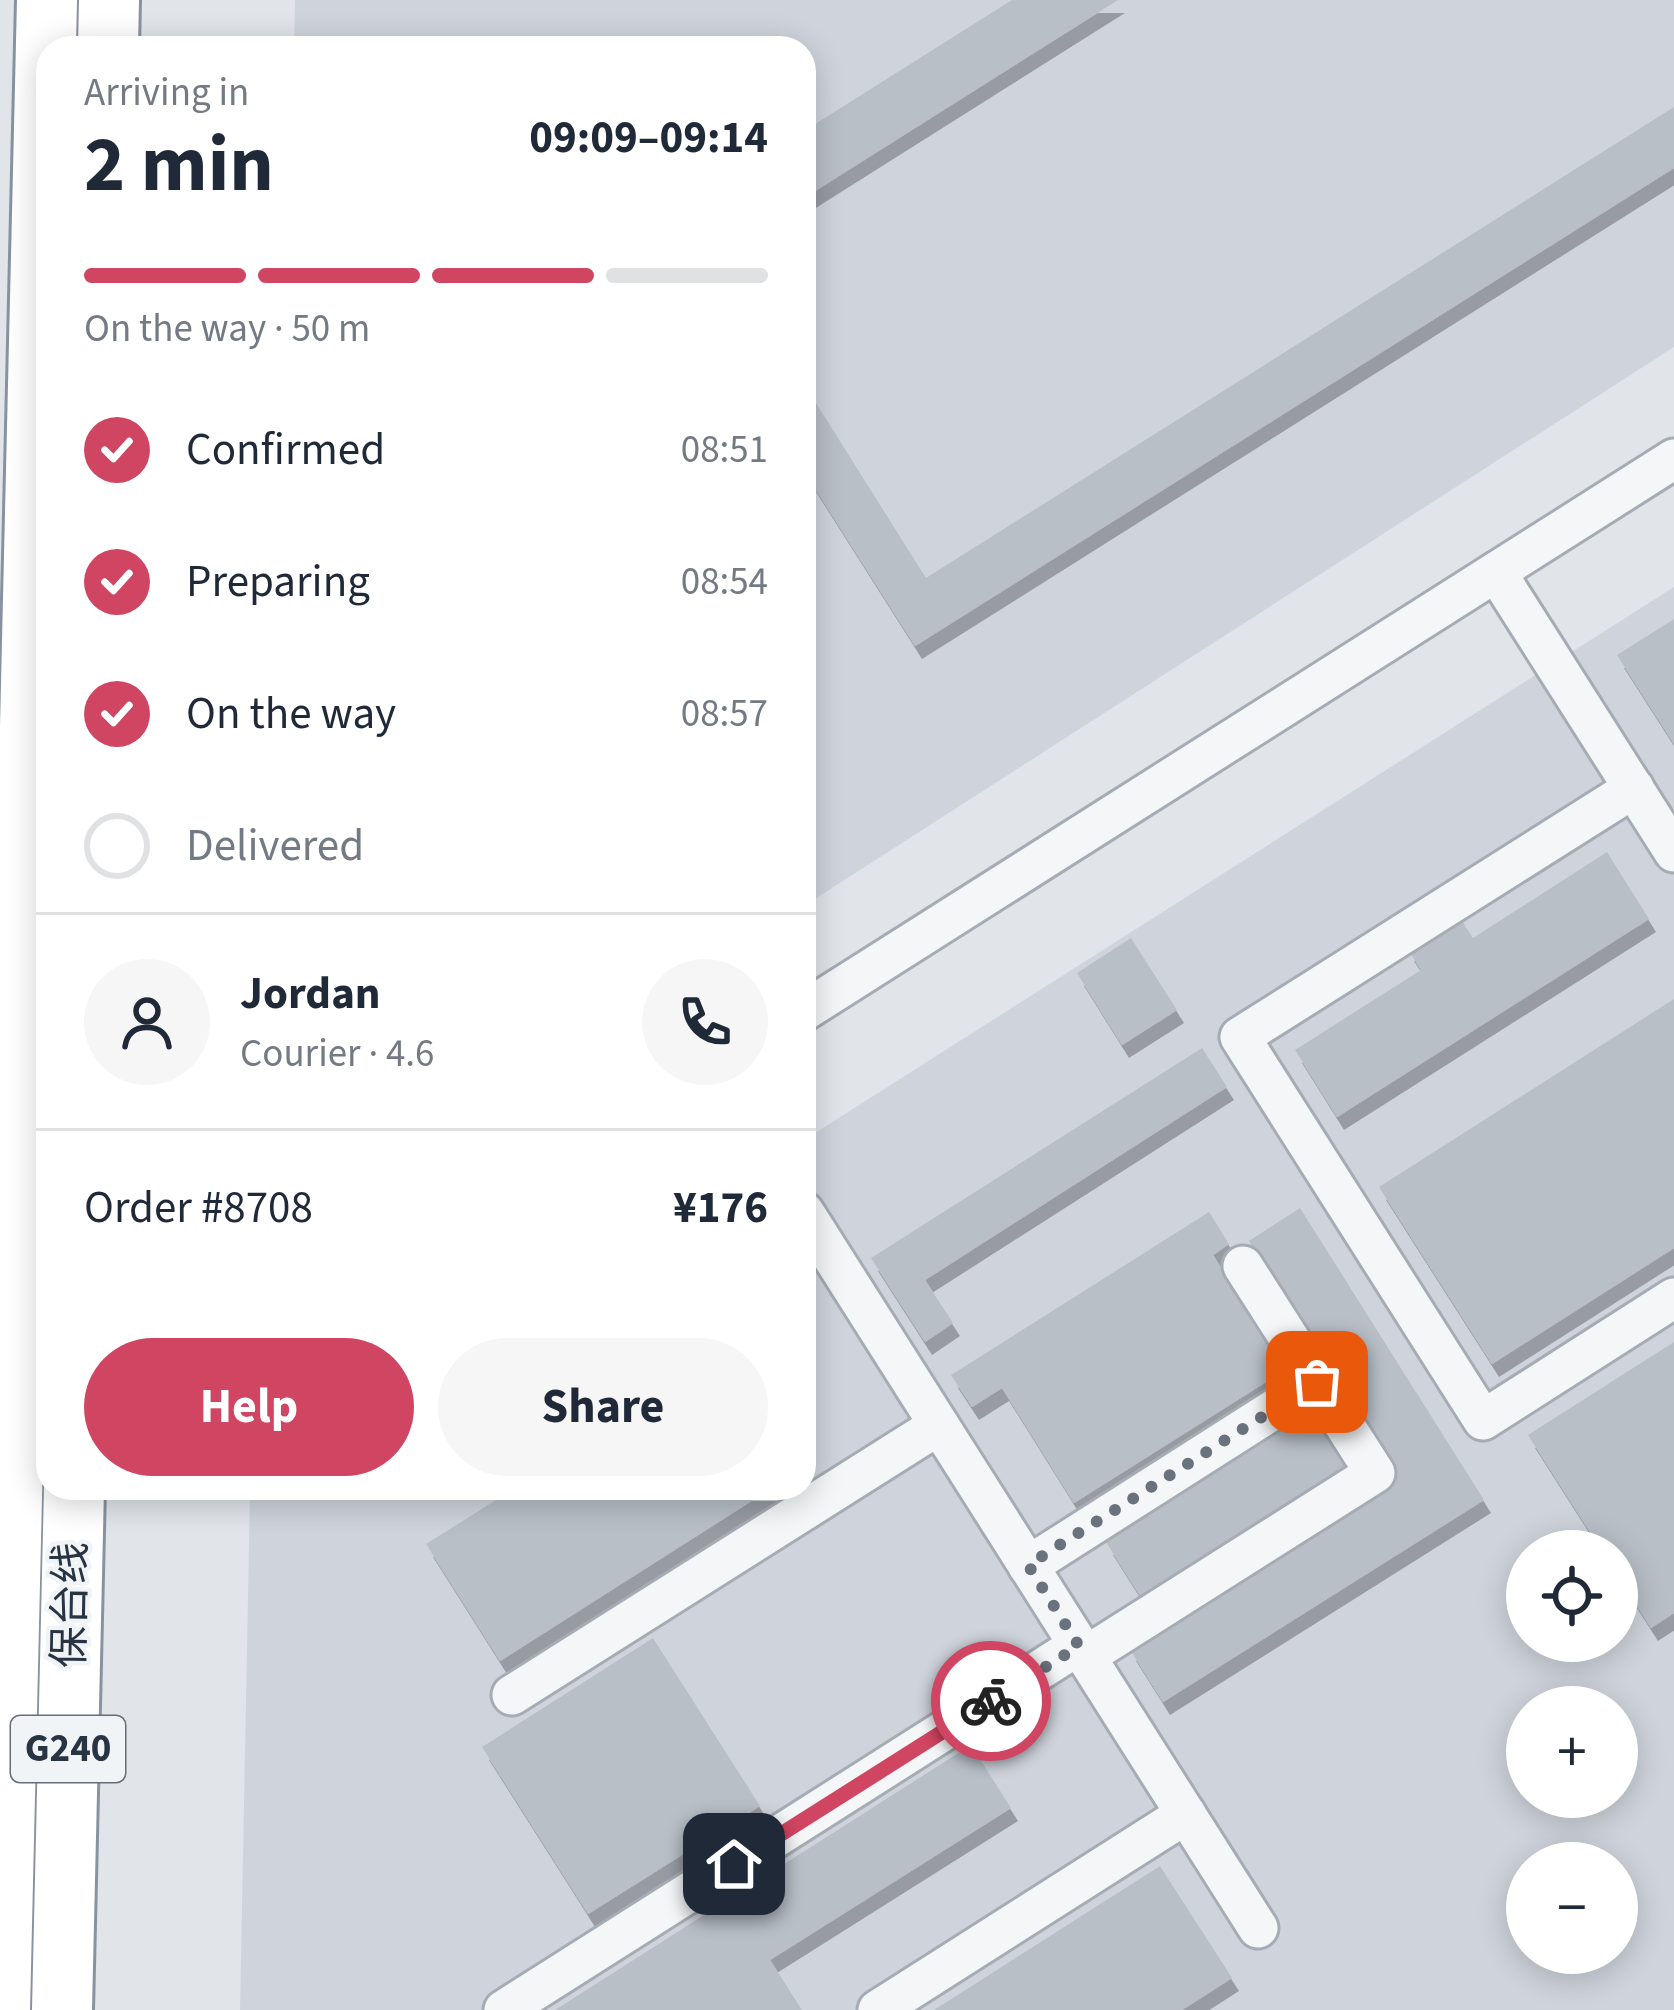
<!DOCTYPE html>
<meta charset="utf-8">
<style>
:root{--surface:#fff;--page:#f6f6f7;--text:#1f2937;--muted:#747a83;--line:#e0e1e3;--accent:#d04561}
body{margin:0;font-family:"Source Sans 3","Noto Sans SC",sans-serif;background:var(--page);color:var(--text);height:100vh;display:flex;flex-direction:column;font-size:45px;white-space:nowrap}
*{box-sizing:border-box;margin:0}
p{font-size:39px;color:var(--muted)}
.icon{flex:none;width:66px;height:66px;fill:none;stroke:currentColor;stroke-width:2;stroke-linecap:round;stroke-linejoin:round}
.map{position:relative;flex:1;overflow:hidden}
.details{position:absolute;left:36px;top:36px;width:780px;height:1464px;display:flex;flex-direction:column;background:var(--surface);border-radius:36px;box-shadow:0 6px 30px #0003}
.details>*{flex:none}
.fabs{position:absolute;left:1506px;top:1530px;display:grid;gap:24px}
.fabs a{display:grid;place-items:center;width:132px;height:132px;border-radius:50%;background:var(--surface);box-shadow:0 6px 30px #0003;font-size:60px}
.pin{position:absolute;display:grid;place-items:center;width:102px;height:102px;color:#fff;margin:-51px;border-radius:24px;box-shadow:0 6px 18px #0006}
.courier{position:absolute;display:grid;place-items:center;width:120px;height:120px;margin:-60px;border:9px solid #d04561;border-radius:50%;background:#fff;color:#222;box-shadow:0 3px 15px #0007}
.summary em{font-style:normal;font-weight:700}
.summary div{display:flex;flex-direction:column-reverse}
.summary{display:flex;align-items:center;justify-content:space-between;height:204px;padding:0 48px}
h1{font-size:78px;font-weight:700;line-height:90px}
.bar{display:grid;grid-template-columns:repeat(4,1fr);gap:18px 12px;align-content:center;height:144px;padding:0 48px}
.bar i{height:15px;border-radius:9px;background:var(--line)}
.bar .active{background:var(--accent)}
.bar p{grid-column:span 4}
.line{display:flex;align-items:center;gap:30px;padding:0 48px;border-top:3px solid var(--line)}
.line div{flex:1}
.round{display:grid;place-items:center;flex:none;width:126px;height:126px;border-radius:63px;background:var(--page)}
ol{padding:0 48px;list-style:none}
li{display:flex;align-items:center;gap:36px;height:132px}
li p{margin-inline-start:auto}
li .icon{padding:12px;border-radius:50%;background:var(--accent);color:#fff;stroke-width:4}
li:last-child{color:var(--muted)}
li i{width:66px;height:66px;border:6px solid var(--line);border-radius:50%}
.button{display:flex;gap:24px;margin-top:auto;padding:24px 48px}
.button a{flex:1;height:138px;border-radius:72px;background:var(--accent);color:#fff;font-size:48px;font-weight:700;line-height:138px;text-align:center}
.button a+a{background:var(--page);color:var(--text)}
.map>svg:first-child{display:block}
.built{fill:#cfd4dc;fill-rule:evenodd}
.building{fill:#b8bfc7;filter:url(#shadow)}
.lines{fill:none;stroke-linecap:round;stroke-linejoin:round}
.minor-casing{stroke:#a6acb4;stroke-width:45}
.highway-casing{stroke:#8893a1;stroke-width:66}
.minor{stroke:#f4f6f8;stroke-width:39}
.highway{stroke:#fff;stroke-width:60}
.done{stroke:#69727d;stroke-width:12;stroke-dasharray:0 21.6}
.route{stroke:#d04561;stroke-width:15}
.labels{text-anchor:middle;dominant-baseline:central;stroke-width:9;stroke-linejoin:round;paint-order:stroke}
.shield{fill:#f1f4f7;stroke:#656e78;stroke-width:3}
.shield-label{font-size:39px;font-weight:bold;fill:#293442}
.street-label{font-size:42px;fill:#293442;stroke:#f1f4f7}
</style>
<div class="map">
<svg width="1674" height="2010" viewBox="0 0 1674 2010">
<defs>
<filter id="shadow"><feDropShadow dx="7" dy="13" stdDeviation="0" flood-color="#0004"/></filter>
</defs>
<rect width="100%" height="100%" fill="#e1e5ea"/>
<g class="built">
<path d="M 295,0 L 1674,0 L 1674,347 L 804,906 L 804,48 L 294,48 Z"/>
<path d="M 1674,587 L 1674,2010 L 240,2010 L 250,1493 L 258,1488 L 804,1488 L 804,1140 ZM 1527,1551 L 1617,1551 L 1617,1641 L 1527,1641 ZM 1527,1707 L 1617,1707 L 1617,1797 L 1527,1797 ZM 1527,1863 L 1617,1863 L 1617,1953 L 1527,1953 Z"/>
</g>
<g class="building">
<path d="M 1012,0 L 1118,0 L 804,198 L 804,131 Z"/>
<path d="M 1674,107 L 1674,168 L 915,646 L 804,471 L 804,384 L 926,578 Z"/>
<path d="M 1674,619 L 1674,744 L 1617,655 Z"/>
<path d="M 1607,852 L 1649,919 L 1337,1117 L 1295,1050 L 1421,970 L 1407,948 L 1458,915 L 1473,938 Z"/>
<path d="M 1131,938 L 1177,1010 L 1122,1045 L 1077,973 Z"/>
<path d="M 1674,999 L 1674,1248 L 1492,1364 L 1379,1187 Z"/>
<path d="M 1202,1048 L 1227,1087 L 925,1280 L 953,1323 L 925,1342 L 871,1258 Z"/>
<path d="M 1300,1208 L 1484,1500 L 1163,1702 L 1129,1648 L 1398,1478 L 1249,1241 Z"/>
<path d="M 1209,1212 L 1229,1244 L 1213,1255 L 1285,1370 L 1074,1503 L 1002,1388 L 972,1407 L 951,1375 Z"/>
<path d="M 1674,1342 L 1674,1613 L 1651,1628 L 1617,1575 L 1617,1551 L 1602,1551 L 1528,1435 Z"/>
<path d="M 1313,1411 L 1347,1466 L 1140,1596 L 1106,1542 Z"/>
<path d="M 515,1488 L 772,1488 L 500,1661 L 426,1544 Z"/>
<path d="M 653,1638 L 760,1806 L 588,1914 L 482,1747 Z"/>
<path d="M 971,1745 L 1011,1808 L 770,1960 L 802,2010 L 555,2010 Z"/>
<path d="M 1160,1866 L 1232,1978 L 1182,2010 L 934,2010 Z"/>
</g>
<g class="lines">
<g class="minor-casing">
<g id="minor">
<path d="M 1496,572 L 1674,852"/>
<path d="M 1634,788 L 1240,1037 L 1483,1420 L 1674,1298"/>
<path d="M 804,1011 L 1674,459"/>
<path d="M 804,1212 L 1258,1928"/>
<path d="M 1028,1566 L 1317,1382"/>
<path d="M 1086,1656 L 1375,1473 L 1243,1266"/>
<path d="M 512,1695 L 939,1425"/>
<path d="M 504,2010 L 1079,1645"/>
<path d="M 878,2010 L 1186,1814"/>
</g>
</g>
<g class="highway-casing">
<g id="highway">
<path d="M 108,48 L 109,0"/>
<path d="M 0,2010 L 47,0"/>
<path d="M 62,2010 L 74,1488"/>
</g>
</g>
<use href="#minor" class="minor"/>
<use href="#highway" class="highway"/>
</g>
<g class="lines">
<path class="done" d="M 991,1701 L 1079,1646 L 1028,1565 L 1317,1382"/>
<path class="route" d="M 734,1864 L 991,1701"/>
</g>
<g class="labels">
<rect class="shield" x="11" y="1716" width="114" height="66" rx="9"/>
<g class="shield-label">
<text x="68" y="1749">G240</text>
</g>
<g class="street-label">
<text transform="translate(71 1605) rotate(-89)">保台线</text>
</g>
</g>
</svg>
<div class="fabs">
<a><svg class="icon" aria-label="locate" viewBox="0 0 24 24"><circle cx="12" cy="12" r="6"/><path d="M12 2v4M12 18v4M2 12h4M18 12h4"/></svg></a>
<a>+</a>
<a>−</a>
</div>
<div class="pin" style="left:1317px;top:1382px;background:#ea580c"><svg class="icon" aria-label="bag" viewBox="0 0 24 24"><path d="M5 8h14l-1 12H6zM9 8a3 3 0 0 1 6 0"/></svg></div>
<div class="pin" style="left:734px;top:1864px;background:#1f2937"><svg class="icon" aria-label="home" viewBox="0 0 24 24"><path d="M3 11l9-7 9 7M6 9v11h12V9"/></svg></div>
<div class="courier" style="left:991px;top:1701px"><svg class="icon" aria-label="bike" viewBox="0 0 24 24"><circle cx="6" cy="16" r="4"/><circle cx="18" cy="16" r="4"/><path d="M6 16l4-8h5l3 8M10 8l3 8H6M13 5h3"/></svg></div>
<section class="details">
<div class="summary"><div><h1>2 min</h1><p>Arriving in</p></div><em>09:09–09:14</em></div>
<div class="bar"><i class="active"></i><i class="active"></i><i class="active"></i><i></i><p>On the way · 50 m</p></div>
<ol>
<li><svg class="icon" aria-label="check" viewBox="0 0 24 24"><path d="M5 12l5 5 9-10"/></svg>Confirmed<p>08:51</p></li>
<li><svg class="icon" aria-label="check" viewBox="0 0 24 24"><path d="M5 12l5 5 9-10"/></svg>Preparing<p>08:54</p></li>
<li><svg class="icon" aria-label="check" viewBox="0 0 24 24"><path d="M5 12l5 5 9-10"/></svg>On the way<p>08:57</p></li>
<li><i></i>Delivered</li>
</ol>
<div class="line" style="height:216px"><a class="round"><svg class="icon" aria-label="person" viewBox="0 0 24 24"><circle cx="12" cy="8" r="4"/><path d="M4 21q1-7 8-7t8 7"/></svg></a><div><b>Jordan</b><p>Courier · 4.6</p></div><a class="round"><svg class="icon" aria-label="phone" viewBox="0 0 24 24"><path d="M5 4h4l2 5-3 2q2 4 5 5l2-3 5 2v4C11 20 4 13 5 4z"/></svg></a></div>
<div class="line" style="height:156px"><div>Order #8708</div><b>¥176</b></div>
<div class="button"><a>Help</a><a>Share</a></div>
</section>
</div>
